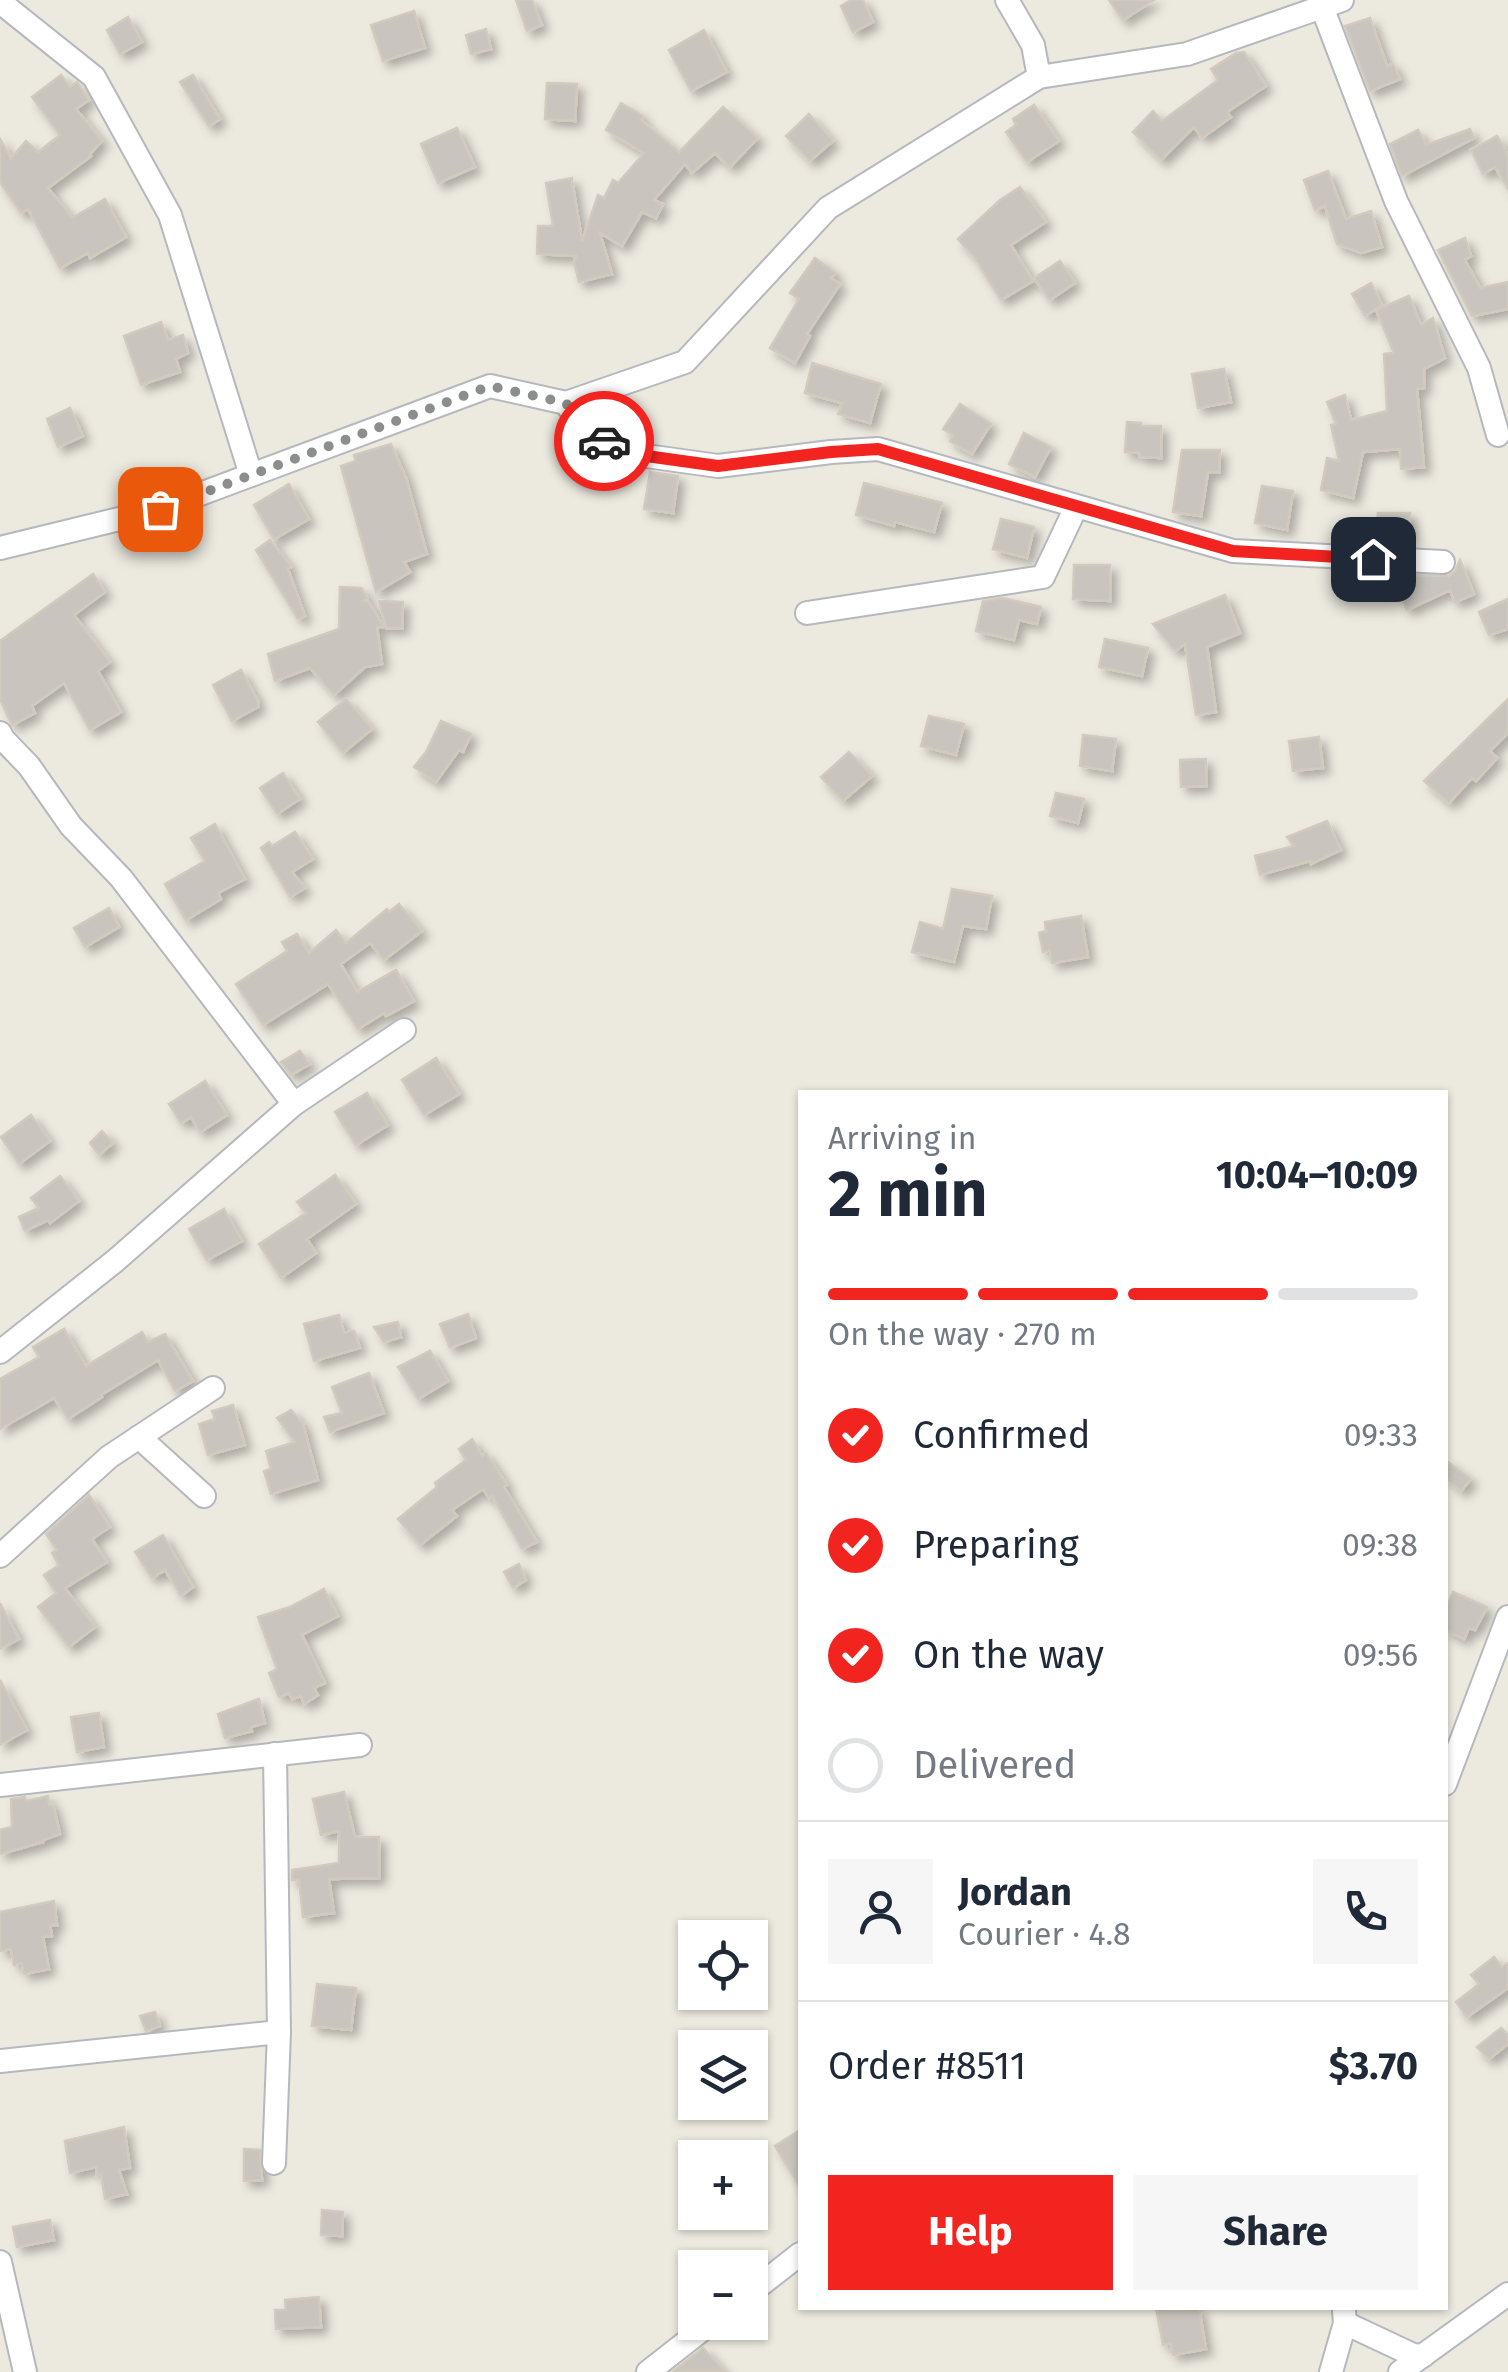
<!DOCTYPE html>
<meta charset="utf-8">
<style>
:root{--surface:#fff;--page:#f6f6f7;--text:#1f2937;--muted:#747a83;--line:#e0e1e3;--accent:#f22420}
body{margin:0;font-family:"Fira Sans",sans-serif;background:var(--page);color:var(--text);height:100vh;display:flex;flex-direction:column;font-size:38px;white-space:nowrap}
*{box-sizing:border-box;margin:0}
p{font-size:32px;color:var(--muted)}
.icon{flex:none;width:55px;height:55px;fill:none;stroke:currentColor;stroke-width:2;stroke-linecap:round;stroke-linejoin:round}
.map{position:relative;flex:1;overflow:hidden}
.drawer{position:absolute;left:798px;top:1090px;width:650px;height:1220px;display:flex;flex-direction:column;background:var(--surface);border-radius:0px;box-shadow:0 2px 8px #0004}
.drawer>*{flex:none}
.tools{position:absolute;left:678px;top:1920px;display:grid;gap:20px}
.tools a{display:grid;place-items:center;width:90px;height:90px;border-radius:0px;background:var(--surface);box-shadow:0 2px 8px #0004;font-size:50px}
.pin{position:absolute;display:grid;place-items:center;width:85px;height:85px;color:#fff;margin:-42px;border-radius:20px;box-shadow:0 5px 15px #0006}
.courier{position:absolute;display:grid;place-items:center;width:100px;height:100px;margin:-50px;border:8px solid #f22420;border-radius:50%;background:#fff;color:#222;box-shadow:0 2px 12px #0007}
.head em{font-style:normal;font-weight:700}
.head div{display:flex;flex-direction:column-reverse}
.head{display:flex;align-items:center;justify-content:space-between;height:170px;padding:0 30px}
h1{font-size:65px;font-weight:700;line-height:75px}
.bar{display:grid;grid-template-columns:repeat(4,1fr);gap:15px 10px;align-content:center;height:120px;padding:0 30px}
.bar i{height:12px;border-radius:8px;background:var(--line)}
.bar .active{background:var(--accent)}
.bar p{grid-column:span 4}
.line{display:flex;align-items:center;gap:25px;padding:0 30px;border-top:2px solid var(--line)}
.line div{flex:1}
.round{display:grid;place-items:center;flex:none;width:105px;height:105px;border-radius:0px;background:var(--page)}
ol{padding:0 30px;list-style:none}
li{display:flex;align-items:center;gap:30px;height:110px}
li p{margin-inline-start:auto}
li .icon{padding:10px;border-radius:50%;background:var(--accent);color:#fff;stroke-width:4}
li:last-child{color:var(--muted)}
li i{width:55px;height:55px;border:5px solid var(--line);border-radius:50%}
.primary-button{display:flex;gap:20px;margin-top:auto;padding:20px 30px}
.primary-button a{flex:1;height:115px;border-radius:0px;background:var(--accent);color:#fff;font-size:40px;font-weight:700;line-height:115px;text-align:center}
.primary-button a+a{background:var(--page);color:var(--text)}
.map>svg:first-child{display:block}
.building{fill:#c9c5be;stroke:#d1cabd;stroke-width:2.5;filter:url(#shadow)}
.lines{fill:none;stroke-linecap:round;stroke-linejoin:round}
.minor-casing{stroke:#b5b8bd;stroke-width:26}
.minor{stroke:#fff;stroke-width:22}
.done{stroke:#8c8e8d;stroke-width:10;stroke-dasharray:0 18}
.route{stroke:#f22420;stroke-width:12}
</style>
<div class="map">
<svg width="1508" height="2372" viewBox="0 0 1508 2372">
<defs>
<filter id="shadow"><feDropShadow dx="6" dy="6" stdDeviation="5" flood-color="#0004"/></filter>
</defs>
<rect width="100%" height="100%" fill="#ece9df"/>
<g class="building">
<path d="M 516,0 L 532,0 L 542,25 L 527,31 Z"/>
<path d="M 851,0 L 863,0 L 873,22 L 853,32 L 841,6 Z"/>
<path d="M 1109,0 L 1154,0 L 1123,20 Z"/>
<path d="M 414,11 L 425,48 L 383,61 L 371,25 Z"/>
<path d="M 128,17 L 142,42 L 120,54 L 107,30 Z"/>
<path d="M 1370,18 L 1387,66 L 1393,64 L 1400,79 L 1370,91 L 1345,26 Z"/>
<path d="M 486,29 L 491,49 L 471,54 L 466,35 Z"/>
<path d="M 704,30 L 727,72 L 691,91 L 669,50 Z"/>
<path d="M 1244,52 L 1266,86 L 1227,112 L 1231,117 L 1202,138 L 1194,127 L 1161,160 L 1133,132 L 1153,111 L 1162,121 L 1218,80 L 1211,69 L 1236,53 Z"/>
<path d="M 61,75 L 70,87 L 77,82 L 89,100 L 76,109 L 102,141 L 90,154 L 91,156 L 48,188 L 72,218 L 105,199 L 126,237 L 90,258 L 88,253 L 60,268 L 28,209 L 21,213 L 0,182 L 0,139 L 11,158 L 26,141 L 38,152 L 60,135 L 32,97 Z"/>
<path d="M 193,75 L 220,119 L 209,126 L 180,82 Z"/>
<path d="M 547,83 L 577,84 L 575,121 L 545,119 Z"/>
<path d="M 621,103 L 643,116 L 641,120 L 679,152 L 723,107 L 758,138 L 730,167 L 715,153 L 692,173 L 685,164 L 654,200 L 663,204 L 656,218 L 642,212 L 622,246 L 600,233 L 612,274 L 579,282 L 574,262 L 576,256 L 537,254 L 538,226 L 553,226 L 546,183 L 572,178 L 572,188 L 573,186 L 582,241 L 598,195 L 604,198 L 613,180 L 618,183 L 644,153 L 606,130 Z"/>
<path d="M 1034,105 L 1059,141 L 1027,162 L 1006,132 L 1016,125 L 1013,119 Z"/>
<path d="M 809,114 L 833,141 L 810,161 L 786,136 Z"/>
<path d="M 457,128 L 475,167 L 438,183 L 421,144 Z"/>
<path d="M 1470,129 L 1474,138 L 1402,176 L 1390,144 L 1418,130 L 1426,145 Z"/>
<path d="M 1497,136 L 1508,155 L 1508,188 L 1495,167 L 1483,174 L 1471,150 Z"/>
<path d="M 1328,171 L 1346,219 L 1371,211 L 1382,247 L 1361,253 L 1337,244 L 1325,206 L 1315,210 L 1304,180 Z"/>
<path d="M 1020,187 L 1046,222 L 1011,245 L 1033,281 L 1001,300 L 975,258 L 958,239 L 1000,200 Z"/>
<path d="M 1465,238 L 1471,256 L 1465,260 L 1480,288 L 1508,282 L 1508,309 L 1472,316 L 1438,250 Z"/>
<path d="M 815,258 L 836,273 L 831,278 L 840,284 L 807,334 L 810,336 L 795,363 L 770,348 L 799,299 L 790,293 Z"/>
<path d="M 1060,261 L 1075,283 L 1050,300 L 1034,278 Z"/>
<path d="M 1371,283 L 1382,305 L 1365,316 L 1352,294 Z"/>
<path d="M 1409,296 L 1421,325 L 1433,318 L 1445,358 L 1424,369 L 1424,388 L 1417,389 L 1424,467 L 1401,469 L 1400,449 L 1363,452 L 1353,498 L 1321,490 L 1327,458 L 1339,461 L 1331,425 L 1336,424 L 1327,402 L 1345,395 L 1351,420 L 1387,411 L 1384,354 L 1394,353 L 1376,310 Z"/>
<path d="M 161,322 L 168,340 L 183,335 L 188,353 L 176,359 L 180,372 L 141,385 L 124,336 Z"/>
<path d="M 812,363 L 881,384 L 870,423 L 838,414 L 842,403 L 805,393 Z"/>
<path d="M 1224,369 L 1231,402 L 1198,408 L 1192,374 Z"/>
<path d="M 960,404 L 991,424 L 972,454 L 950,441 L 953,435 L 943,429 Z"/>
<path d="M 70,408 L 83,436 L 58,447 L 47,419 Z"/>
<path d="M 1127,422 L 1141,423 L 1141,426 L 1161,426 L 1161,458 L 1140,457 L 1140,453 L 1125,452 Z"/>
<path d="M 1024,433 L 1051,447 L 1035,477 L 1009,464 Z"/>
<path d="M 391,444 L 406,478 L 427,554 L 404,562 L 410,572 L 376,592 L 341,466 L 356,461 L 354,455 Z"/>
<path d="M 1182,450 L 1220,450 L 1219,472 L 1208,472 L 1201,516 L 1173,512 Z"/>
<path d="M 650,472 L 678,476 L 673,513 L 644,509 Z"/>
<path d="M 864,483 L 942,503 L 934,532 L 895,522 L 894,526 L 856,515 Z"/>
<path d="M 289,484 L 309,519 L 274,539 L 254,505 Z"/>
<path d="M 1262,486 L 1293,491 L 1287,530 L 1255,523 Z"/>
<path d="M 1378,513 L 1410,513 L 1409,535 L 1376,533 Z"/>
<path d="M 1001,519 L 1034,527 L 1027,558 L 993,549 Z"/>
<path d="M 270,540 L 291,567 L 288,569 L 305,616 L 298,619 L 256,550 Z"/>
<path d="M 1460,560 L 1474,594 L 1455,602 L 1450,590 L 1407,610 L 1393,577 L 1397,575 L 1449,576 L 1455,571 Z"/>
<path d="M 1074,565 L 1110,565 L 1110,601 L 1073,599 Z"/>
<path d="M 93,574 L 105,592 L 74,615 L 110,662 L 98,671 L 121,712 L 90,730 L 64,683 L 32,706 L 35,713 L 12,725 L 0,699 L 0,641 Z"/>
<path d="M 340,587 L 361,588 L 367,598 L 363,601 L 368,601 L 384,627 L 377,627 L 382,664 L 365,667 L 334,695 L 310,668 L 275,681 L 268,654 L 339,629 Z"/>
<path d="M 1225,595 L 1240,633 L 1207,647 L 1216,712 L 1196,715 L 1185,644 L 1175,651 L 1153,624 Z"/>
<path d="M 1003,598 L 1041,607 L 1037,624 L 1019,620 L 1014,640 L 976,631 L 983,601 Z"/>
<path d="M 1508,599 L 1508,629 L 1489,635 L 1479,612 Z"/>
<path d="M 379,601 L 403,602 L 402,628 L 386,628 Z"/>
<path d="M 1105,639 L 1148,648 L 1142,676 L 1099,667 Z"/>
<path d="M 241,670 L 258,701 L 258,707 L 232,721 L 213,685 Z"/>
<path d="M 346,699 L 372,729 L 343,753 L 318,722 Z"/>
<path d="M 1508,699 L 1508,733 L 1490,751 L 1497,758 L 1476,781 L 1472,778 L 1449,803 L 1424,781 Z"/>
<path d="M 929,716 L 964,724 L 956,755 L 921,746 Z"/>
<path d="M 441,721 L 471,734 L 463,752 L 459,750 L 436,782 L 414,767 L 426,752 Z"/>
<path d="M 1083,735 L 1116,739 L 1112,771 L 1080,766 Z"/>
<path d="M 1319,737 L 1323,768 L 1293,771 L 1289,741 Z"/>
<path d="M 849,752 L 872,776 L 843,801 L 821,777 Z"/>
<path d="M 1206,759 L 1206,786 L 1181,787 L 1180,760 Z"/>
<path d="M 283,773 L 300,799 L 277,814 L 260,788 Z"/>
<path d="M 1056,793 L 1084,799 L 1078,823 L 1050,816 Z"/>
<path d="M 1327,821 L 1341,850 L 1311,864 L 1310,861 L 1260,875 L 1255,856 L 1294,846 L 1287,837 Z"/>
<path d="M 215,824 L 245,879 L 218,893 L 221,899 L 186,920 L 165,884 L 205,861 L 191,838 Z"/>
<path d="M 295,832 L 313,859 L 292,872 L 305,888 L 290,897 L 261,848 L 269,842 L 272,846 Z"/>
<path d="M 952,889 L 992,896 L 986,929 L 963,926 L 954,962 L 912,952 L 920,922 L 943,929 Z"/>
<path d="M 399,904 L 422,931 L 384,960 L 370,943 L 341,964 L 357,992 L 396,970 L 414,1001 L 386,1016 L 384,1013 L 358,1029 L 328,984 L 263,1025 L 236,984 L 287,951 L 282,942 L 297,934 L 309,953 L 336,930 L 346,943 L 387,909 L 389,912 Z"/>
<path d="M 109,908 L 119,927 L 85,947 L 74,928 Z"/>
<path d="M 1081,916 L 1088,957 L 1052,963 L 1050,950 L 1043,952 L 1039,933 L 1046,931 L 1045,922 Z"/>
<path d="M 300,1051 L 310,1064 L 291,1075 L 281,1062 Z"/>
<path d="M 436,1058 L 459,1094 L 424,1115 L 402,1080 Z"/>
<path d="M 205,1081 L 227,1115 L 200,1132 L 191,1117 L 181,1123 L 169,1104 Z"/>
<path d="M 367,1093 L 388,1125 L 356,1145 L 335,1112 Z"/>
<path d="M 31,1115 L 50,1141 L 19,1164 L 1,1137 Z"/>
<path d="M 102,1131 L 113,1143 L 99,1155 L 90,1143 Z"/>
<path d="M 335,1175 L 356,1204 L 307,1239 L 316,1253 L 281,1278 L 259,1244 L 306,1213 L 297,1202 Z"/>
<path d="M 60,1176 L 79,1201 L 50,1223 L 48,1220 L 25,1231 L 19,1217 L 39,1208 L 31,1198 Z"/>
<path d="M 224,1209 L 242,1241 L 207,1260 L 189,1229 Z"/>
<path d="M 468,1314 L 476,1338 L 450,1348 L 440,1324 Z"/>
<path d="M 339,1315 L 344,1333 L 354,1331 L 360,1348 L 314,1361 L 304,1324 Z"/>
<path d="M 398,1322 L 401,1337 L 384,1342 L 374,1327 Z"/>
<path d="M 64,1329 L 86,1366 L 142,1332 L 148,1342 L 165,1334 L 193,1381 L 175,1391 L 158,1360 L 101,1395 L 102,1397 L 68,1419 L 54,1398 L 0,1429 L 0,1379 L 39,1357 L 33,1347 Z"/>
<path d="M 430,1351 L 448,1381 L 418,1399 L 398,1367 Z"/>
<path d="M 369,1373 L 384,1413 L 330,1432 L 324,1417 L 342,1413 L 332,1387 Z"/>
<path d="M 233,1405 L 245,1445 L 208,1455 L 199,1424 L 215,1419 L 212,1411 Z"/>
<path d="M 291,1410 L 303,1424 L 318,1480 L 271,1494 L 264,1471 L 271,1469 L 266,1451 L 295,1442 L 277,1418 Z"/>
<path d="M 472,1439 L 482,1456 L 486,1453 L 507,1485 L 504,1487 L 537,1542 L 522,1549 L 492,1496 L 489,1498 L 483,1489 L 452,1510 L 457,1516 L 420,1545 L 398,1519 L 437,1487 L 435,1483 L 466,1460 L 459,1449 Z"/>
<path d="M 1445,1460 L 1471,1479 L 1461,1491 L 1445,1477 Z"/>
<path d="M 89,1495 L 110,1527 L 92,1539 L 107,1562 L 65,1588 L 95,1627 L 69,1647 L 38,1607 L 56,1593 L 44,1575 L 59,1565 L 52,1553 L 57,1550 L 46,1534 Z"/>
<path d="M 163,1535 L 193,1587 L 181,1596 L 165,1570 L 152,1578 L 135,1552 Z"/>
<path d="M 519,1564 L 526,1580 L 513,1588 L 504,1572 Z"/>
<path d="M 324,1589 L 338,1616 L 302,1635 L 325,1683 L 314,1688 L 318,1695 L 304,1704 L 301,1696 L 292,1699 L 289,1693 L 279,1697 L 269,1673 L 277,1669 L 258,1617 L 290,1607 Z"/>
<path d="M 1453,1592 L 1487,1607 L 1475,1630 L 1469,1628 L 1464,1639 L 1445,1630 L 1445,1612 Z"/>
<path d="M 0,1603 L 19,1639 L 0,1649 Z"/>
<path d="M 0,1680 L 27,1730 L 0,1745 Z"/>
<path d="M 259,1699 L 265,1723 L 251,1727 L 252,1731 L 225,1738 L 218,1714 Z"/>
<path d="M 99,1713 L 104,1747 L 77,1752 L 71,1717 Z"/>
<path d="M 344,1792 L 355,1837 L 379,1837 L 379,1878 L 329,1879 L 334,1913 L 303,1917 L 299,1880 L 292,1880 L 292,1870 L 339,1863 L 339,1831 L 321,1835 L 313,1799 Z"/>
<path d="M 48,1796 L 49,1805 L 53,1805 L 60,1834 L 43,1840 L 43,1842 L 0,1854 L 0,1830 L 12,1827 L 11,1799 L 25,1797 L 26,1801 Z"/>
<path d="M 54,1901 L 57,1925 L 50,1925 L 52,1936 L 43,1937 L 49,1969 L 24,1974 L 22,1963 L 14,1965 L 11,1949 L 0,1951 L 0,1912 Z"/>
<path d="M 1494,1957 L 1502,1967 L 1508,1963 L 1508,1988 L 1467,2017 L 1456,2002 L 1479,1984 L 1471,1975 Z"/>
<path d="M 317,1984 L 356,1988 L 351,2030 L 312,2026 Z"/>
<path d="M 155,2012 L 160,2026 L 146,2031 L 140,2016 Z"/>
<path d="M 1501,2028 L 1508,2035 L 1508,2044 L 1489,2059 L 1477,2047 Z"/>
<path d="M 124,2127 L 130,2168 L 119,2170 L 127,2194 L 105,2199 L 101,2174 L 97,2175 L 96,2167 L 70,2173 L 65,2141 Z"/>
<path d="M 800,2130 L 800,2187 L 775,2146 Z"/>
<path d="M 244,2149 L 260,2150 L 262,2180 L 244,2181 Z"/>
<path d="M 322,2210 L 343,2212 L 342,2236 L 321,2235 Z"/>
<path d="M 50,2220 L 54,2240 L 17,2247 L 13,2227 Z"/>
<path d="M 319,2297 L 321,2327 L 276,2329 L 275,2310 L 286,2310 L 285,2300 Z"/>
<path d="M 1156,2308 L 1199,2308 L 1206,2349 L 1173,2355 L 1171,2343 L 1163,2345 Z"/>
<path d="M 703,2348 L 725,2372 L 672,2372 Z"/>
</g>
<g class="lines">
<g class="minor-casing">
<g id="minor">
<path d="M 1007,0 L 1033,45 L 1039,77"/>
<path d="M 0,2 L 94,77 L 170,215 L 251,475"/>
<path d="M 1322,7 L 1396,201 L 1479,368 L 1498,435"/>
<path d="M 566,403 L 584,430 L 625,453 L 718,466 L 831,452 L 878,449 L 1233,551 L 1443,562"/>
<path d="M 0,548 L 160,509 L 490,386 L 566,403 L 685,362 L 828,208 L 1039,77 L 1187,54 L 1342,0"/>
<path d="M 807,613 L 1043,577 L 1076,507"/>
<path d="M 0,733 L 3,739 L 29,766 L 71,826 L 121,878 L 294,1104"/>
<path d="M 0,1352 L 115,1261 L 294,1104 L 404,1030"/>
<path d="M 139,1437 L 204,1496"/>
<path d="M 0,1556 L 109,1457 L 213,1388"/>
<path d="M 1445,1784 L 1508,1617"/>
<path d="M 0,1785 L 360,1745"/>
<path d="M 0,2061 L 279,2032"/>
<path d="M 274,2163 L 279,2032 L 275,1754"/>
<path d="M 0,2262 L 25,2372"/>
<path d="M 750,2293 L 800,2254"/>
<path d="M 1345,2323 L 1413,2355 L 1423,2356"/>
<path d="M 648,2372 L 712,2322"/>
<path d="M 1331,2372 L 1345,2323 L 1344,2311"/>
<path d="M 1400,2372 L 1508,2294"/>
</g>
</g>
<use href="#minor" class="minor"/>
</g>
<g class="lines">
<path class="done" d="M 160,509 L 490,386 L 566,403 L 584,430 L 604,441"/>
<path class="route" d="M 604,441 L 625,453 L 718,466 L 831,452 L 878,449 L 1233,551 L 1373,559"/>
</g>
</svg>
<div class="tools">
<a><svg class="icon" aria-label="locate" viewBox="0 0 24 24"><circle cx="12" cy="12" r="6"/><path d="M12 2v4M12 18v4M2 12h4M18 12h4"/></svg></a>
<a><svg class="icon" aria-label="layers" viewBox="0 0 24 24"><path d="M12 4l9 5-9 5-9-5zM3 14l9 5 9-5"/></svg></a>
<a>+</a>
<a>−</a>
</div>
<div class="pin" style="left:160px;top:509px;background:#ea580c"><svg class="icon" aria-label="bag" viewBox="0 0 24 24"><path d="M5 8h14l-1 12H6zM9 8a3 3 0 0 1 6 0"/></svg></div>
<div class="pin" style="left:1373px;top:559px;background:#1f2937"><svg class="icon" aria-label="home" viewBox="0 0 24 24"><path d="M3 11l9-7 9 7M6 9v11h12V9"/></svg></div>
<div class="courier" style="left:604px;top:441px"><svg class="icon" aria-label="car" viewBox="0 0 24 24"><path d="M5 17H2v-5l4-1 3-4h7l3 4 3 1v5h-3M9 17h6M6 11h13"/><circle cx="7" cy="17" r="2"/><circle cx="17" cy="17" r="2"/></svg></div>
<section class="drawer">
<div class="head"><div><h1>2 min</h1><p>Arriving in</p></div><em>10:04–10:09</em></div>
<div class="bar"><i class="active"></i><i class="active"></i><i class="active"></i><i></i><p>On the way · 270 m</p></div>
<ol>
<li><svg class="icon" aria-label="check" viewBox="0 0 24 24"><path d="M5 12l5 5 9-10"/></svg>Confirmed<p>09:33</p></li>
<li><svg class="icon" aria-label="check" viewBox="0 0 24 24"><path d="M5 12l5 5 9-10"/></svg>Preparing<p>09:38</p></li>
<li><svg class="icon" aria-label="check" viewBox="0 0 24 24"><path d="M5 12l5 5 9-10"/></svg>On the way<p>09:56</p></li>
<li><i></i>Delivered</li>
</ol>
<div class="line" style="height:180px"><a class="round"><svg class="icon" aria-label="person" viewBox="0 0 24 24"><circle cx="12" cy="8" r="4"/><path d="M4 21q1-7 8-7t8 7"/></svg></a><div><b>Jordan</b><p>Courier · 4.8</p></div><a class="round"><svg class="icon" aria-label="phone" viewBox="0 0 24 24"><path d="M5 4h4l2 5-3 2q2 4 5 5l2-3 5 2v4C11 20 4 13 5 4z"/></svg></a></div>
<div class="line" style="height:130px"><div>Order #8511</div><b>$3.70</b></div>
<div class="primary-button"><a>Help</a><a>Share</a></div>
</section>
</div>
